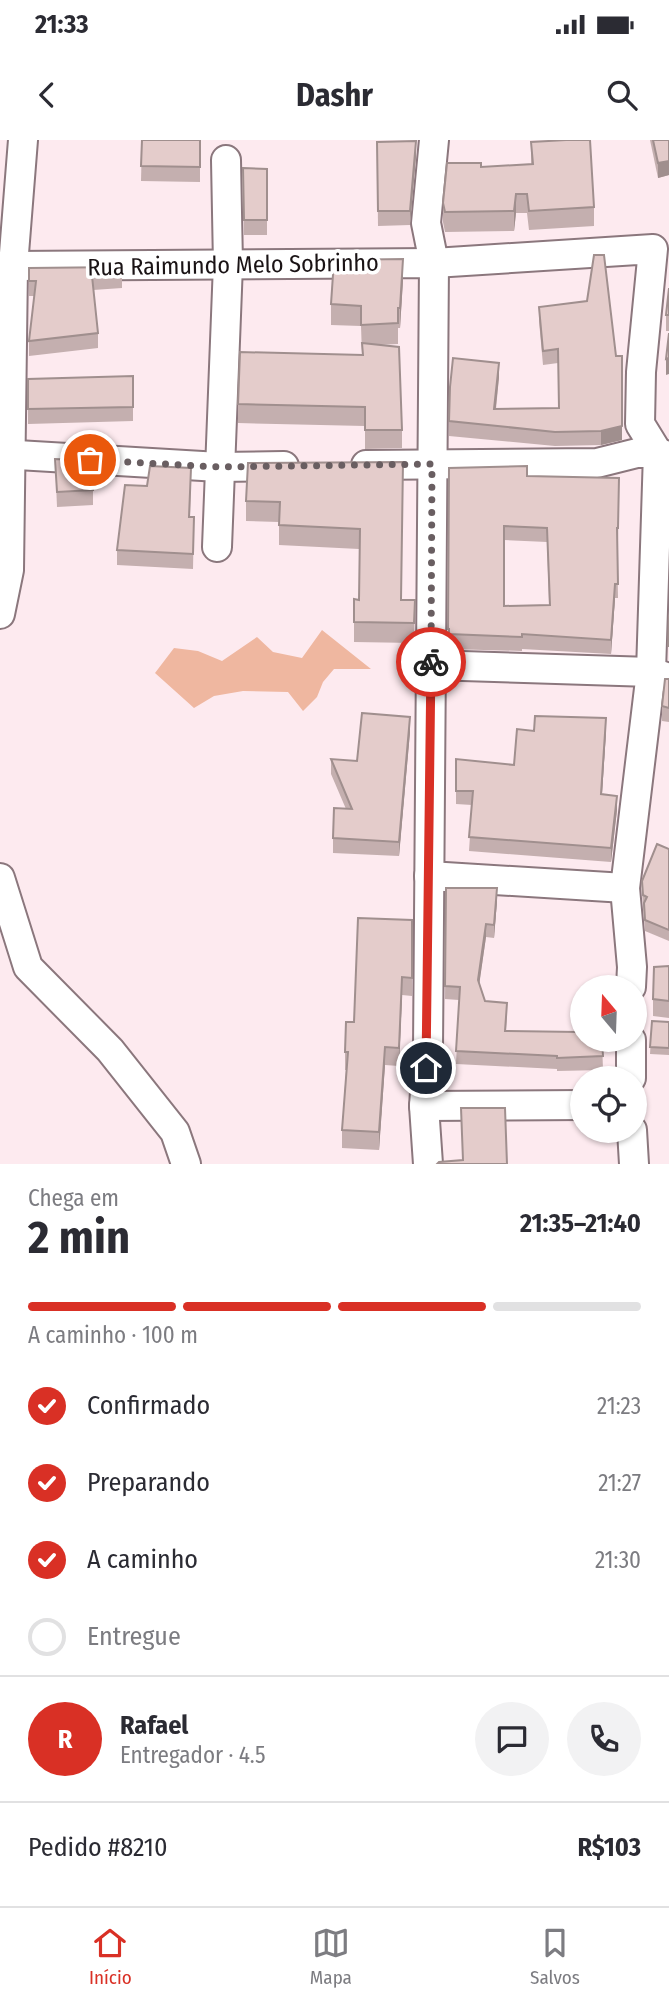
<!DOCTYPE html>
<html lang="pt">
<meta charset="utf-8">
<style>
:root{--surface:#fff;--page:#f2f2f3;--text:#2b2b33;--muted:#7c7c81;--line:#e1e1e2;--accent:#d93025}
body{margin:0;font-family:"Fira Sans Condensed",sans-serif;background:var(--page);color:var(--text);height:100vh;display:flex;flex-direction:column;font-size:26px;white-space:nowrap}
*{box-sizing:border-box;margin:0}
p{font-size:23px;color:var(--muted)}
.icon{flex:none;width:38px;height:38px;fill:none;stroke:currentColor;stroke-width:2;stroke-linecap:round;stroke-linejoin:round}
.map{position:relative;height:1024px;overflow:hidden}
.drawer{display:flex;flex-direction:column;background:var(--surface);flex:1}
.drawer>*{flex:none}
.needle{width:46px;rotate:341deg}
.buttons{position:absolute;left:570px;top:835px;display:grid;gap:14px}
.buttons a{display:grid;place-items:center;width:77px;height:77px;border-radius:50%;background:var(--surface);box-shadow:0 2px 5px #0004;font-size:35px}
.pin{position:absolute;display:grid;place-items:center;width:60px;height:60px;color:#fff;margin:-30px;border:4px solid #fff;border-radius:50%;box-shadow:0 2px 7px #0007}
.courier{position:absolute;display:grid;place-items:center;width:70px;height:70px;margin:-35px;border:5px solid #d93025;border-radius:50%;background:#fff;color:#222;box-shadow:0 2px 9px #0007}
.overview em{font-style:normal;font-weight:700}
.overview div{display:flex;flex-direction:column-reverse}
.overview{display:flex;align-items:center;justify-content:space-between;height:119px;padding:0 28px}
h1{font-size:46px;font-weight:700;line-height:52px}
.bar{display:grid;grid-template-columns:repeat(4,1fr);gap:10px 7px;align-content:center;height:84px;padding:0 28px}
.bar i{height:9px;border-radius:5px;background:var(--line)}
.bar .current{background:var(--accent)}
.bar p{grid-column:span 4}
.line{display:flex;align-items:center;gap:18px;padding:0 28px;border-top:2px solid var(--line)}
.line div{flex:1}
.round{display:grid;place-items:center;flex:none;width:74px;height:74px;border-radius:37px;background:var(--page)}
ol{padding:0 28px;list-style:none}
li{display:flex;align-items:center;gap:21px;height:77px}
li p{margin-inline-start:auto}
li .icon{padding:7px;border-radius:50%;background:var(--accent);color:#fff;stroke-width:4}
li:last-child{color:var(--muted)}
li i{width:38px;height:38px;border:4px solid var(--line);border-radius:50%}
.status{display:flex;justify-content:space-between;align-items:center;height:49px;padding:0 35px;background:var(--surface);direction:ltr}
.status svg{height:19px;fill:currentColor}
header{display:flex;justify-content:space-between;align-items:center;height:91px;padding:0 28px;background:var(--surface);font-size:32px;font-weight:700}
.menu{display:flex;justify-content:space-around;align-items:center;height:98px;border-top:2px solid var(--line);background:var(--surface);font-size:19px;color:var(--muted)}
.menu a{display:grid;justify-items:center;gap:4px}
.menu .current{color:var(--accent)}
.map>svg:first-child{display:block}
.green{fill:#efb7a0}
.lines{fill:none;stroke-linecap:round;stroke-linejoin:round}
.street-casing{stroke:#8b777d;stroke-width:32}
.street{stroke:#fff;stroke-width:28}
.wall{fill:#c4afaf;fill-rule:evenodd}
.shaded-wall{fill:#a08f8e}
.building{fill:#e4cccb;stroke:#a08f8e;stroke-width:2;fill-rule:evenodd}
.done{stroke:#695e61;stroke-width:7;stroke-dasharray:0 12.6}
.route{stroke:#d93025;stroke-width:9}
.labels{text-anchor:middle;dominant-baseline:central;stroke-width:7;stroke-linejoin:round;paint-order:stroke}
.street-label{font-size:24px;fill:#1a1315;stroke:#fff}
</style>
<div class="status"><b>21:33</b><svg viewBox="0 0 49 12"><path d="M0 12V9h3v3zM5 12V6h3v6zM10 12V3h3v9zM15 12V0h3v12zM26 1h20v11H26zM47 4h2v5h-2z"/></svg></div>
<header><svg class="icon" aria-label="back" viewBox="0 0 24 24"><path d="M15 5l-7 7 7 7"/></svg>Dashr<svg class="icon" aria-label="search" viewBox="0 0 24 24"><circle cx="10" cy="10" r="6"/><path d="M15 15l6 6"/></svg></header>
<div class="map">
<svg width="669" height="1024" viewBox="0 0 669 1024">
<rect width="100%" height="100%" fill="#fdeaef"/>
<path class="green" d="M 322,490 L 371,529 L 334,529 L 323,542 L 317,557 L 303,571 L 288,552 L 243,551 L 214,556 L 194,568 L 155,533 L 174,508 L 198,511 L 222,521 L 257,497 L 273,512 L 302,518 Z"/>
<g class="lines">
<g class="street-casing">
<g id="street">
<path d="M 434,0 L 426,83 L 434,123 L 653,109 L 641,232 L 640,284 L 658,313 L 651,532 L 625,748 L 632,827 L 631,847"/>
<path d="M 13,126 L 434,123 L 428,909 L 424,966 L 428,1024"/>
<path d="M 0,314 L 219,327 L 284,326"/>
<path d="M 366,325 L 597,323 L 637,313 L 658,313 L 669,316"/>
<path d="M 217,407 L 228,124 L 226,20"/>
<path d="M 0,474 L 9,430 L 13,126 L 23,0"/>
<path d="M 431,525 L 651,532 L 669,538"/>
<path d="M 429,736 L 625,748"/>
<path d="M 0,738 L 28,827 L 110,910 L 175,992 L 186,1024"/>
<path d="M 631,938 L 631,900"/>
<path d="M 424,966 L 583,965"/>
<path d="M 632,990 L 634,1024"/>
</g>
</g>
<use href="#street" class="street"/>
</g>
<g class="wall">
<path d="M 142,0 L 200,0 L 200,42 L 141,41 Z"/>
<path d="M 650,0 L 669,0 L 669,35 L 658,38 Z"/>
<path d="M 377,2 L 416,16 L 410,85 L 378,86 Z"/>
<path d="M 531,2 L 594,67 L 594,86 L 529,90 L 527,73 L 516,73 L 514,91 L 445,92 L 443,82 L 443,63 L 481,27 L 531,24 Z"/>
<path d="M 243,28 L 267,29 L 267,95 L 244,95 Z"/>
<path d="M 29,128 L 122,133 L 122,148 L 93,150 L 98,193 L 98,208 L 29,216 L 29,201 L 34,156 L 29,156 Z"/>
<path d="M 403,140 L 400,188 L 398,188 L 398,204 L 377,205 L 402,290 L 402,308 L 365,309 L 365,286 L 238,283 L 238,264 L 362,215 L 361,186 L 331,185 L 331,164 Z"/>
<path d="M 669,148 L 669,191 L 666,191 L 666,175 Z"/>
<path d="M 539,167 L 622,300 L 601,305 L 555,306 L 449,296 L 449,281 L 499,237 L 496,269 L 559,268 L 558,223 L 543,225 L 539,181 Z"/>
<path d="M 133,236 L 133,281 L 28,284 L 28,239 Z"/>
<path d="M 55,319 L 93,350 L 93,365 L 57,367 Z"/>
<path d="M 403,322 L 401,460 L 415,460 L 414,503 L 354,502 L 354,459 L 359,460 L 359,409 L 279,405 L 279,382 L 246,381 L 246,361 Z"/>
<path d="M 449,328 L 527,336 L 619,338 L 618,403 L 617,403 L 618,458 L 615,458 L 611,514 L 522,509 L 522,511 L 449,509 L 449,503 L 448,503 ZM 504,400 L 547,402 L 549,465 L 504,466 Z"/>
<path d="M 191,343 L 190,377 L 194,377 L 193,429 L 117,425 L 117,410 L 147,346 Z"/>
<path d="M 669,539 L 669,582 L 662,581 L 662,566 Z"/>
<path d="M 534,591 L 606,592 L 602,654 L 617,670 L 611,722 L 469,711 L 472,665 L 456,664 L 456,619 L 514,625 Z"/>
<path d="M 410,592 L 399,716 L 333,713 L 333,698 L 346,669 L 331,634 L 331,619 L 357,621 Z"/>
<path d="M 669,709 L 669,801 L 645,791 L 642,752 L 642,741 Z"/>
<path d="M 446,748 L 497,761 L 494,798 L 486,797 L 479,844 L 485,861 L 507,876 L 506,891 L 602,900 L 603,930 L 557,931 L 557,929 L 456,924 L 459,860 L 445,859 Z"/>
<path d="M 412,780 L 412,856 L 402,855 L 399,926 L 385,925 L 379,1010 L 342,1008 L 342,990 L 346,930 L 345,930 L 345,912 L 354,882 Z"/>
<path d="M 669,826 L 669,878 L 653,876 L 653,859 Z"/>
<path d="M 652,881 L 669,882 L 669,915 L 650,914 Z"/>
</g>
<g class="shaded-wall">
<path d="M 416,1 L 416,16 L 410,85 L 410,71 Z"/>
<path d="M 669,21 L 669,35 L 658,38 L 658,23 Z"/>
<path d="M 516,54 L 516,73 L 514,91 L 514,71 Z"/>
<path d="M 403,119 L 403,140 L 400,188 L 400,168 Z"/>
<path d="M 669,218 L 669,234 L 666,235 L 666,219 Z"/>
<path d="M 499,223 L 499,237 L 494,284 L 494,269 Z"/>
<path d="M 622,286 L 622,300 L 601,305 L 601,291 Z"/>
<path d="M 615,444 L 615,458 L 611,514 L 611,500 Z"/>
<path d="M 410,577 L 410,592 L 399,716 L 399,702 Z"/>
<path d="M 606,578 L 606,592 L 601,668 L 601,654 Z"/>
<path d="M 617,656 L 617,670 L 611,722 L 611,708 Z"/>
<path d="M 497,748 L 497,761 L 494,798 L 494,785 Z"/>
<path d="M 486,784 L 486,797 L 478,853 L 478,840 Z"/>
<path d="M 402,837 L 402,855 L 399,926 L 399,908 Z"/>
<path d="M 385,907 L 385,925 L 379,1010 L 379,992 Z"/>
</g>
<g class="building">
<path d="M 142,0 L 200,0 L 200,27 L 141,26 Z"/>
<path d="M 566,0 L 590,0 L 594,67 L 529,71 L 527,54 L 516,54 L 514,71 L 445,72 L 443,63 L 447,23 L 481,23 L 481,27 L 533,24 L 531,2 Z"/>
<path d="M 653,0 L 669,0 L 669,21 L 658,23 Z"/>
<path d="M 416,1 L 410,71 L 378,71 L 377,2 Z"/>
<path d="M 243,28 L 267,29 L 267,80 L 244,80 Z"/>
<path d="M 594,115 L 604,115 L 616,216 L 622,216 L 622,286 L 601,291 L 555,292 L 449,281 L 450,247 L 453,218 L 499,223 L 494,269 L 559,268 L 558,209 L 543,211 L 539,167 L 587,161 Z"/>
<path d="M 403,119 L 400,168 L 398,168 L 398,183 L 361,185 L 361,166 L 331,164 L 334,120 Z"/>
<path d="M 122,127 L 122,133 L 92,136 L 98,193 L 29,201 L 36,141 L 29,141 L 29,128 Z"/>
<path d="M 669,148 L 669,175 L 666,175 Z"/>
<path d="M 669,193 L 669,218 L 666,219 Z"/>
<path d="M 362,203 L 399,207 L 402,290 L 365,290 L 365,267 L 238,264 L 240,212 L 363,215 Z"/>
<path d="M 133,236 L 133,267 L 28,269 L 28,239 Z"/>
<path d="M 55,319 L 91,321 L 93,350 L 57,352 Z"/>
<path d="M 403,322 L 401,460 L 415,460 L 414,483 L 354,482 L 354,459 L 359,460 L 360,389 L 279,385 L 280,362 L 246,361 L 248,323 Z"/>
<path d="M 150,326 L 191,328 L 189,377 L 194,377 L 193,414 L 117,410 L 125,345 L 147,346 Z"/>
<path d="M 527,326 L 527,336 L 619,338 L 618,388 L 617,388 L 618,444 L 615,444 L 611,500 L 522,494 L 522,497 L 449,494 L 449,489 L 448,489 L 449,328 ZM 504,386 L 547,388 L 550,465 L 504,466 Z"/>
<path d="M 669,475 L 669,506 L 668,506 Z"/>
<path d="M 665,539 L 669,539 L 669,568 L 662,566 Z"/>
<path d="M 362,573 L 410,577 L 399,702 L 333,698 L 334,668 L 352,669 L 331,619 L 357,621 Z"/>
<path d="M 535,576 L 606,578 L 601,654 L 617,656 L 611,708 L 469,697 L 473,651 L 456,651 L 456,619 L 514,625 L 517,589 L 534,591 Z"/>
<path d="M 657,704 L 669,709 L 669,790 L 645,780 L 644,763 L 647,757 L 643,755 L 642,741 Z"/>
<path d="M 446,748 L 497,748 L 494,785 L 486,784 L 478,840 L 485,861 L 507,863 L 505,891 L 578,892 L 578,888 L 583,888 L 583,900 L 602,900 L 603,916 L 557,918 L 557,916 L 456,911 L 460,847 L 445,846 Z"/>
<path d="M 358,778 L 412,780 L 412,838 L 402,837 L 399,908 L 385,907 L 379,992 L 342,990 L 348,912 L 345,912 L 346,882 L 354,882 Z"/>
<path d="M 669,826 L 669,861 L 653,859 L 654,827 Z"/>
<path d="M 652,881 L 669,882 L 669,908 L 650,907 Z"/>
<path d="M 461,968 L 505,968 L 507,1024 L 437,1024 L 439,1022 L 463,1020 Z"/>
</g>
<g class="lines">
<path class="done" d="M 90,320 L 219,327 L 432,324 L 431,522"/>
<path class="route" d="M 426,928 L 431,522"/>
</g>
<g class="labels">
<g class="street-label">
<text transform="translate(233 125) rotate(-1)">Rua Raimundo Melo Sobrinho</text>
</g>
</g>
</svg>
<div class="buttons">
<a><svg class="needle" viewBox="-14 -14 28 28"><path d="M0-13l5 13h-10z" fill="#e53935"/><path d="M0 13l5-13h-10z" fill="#7c7c81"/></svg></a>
<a><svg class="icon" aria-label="locate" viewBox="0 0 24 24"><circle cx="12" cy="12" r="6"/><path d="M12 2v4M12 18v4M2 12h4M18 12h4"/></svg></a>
</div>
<div class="pin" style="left:90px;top:320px;background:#ea580c"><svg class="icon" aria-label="bag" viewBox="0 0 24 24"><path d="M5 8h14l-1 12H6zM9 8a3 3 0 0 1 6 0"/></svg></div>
<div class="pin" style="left:426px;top:928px;background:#1f2937"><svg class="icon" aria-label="home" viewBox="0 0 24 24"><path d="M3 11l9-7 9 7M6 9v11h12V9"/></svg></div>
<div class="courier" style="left:431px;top:522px"><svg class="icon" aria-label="bike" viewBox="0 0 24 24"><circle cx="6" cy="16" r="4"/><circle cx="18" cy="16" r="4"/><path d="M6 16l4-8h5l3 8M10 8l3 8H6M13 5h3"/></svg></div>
</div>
<section class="drawer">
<div class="overview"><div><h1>2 min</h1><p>Chega em</p></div><em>21:35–21:40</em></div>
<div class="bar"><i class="current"></i><i class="current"></i><i class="current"></i><i></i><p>A caminho · 100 m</p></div>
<ol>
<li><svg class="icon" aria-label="check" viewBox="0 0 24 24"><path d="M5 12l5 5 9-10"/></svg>Confirmado<p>21:23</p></li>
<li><svg class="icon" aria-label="check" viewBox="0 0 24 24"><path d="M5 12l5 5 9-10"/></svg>Preparando<p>21:27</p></li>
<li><svg class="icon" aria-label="check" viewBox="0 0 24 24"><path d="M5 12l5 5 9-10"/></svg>A caminho<p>21:30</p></li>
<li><i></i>Entregue</li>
</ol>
<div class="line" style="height:126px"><b class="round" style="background:var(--accent);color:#fff">R</b><div><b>Rafael</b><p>Entregador · 4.5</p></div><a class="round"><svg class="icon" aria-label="chat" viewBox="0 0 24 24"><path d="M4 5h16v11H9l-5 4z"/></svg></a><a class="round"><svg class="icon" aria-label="phone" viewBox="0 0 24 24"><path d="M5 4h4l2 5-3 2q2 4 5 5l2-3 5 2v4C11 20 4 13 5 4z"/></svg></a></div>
<div class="line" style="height:91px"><div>Pedido #8210</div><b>R$103</b></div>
</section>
<nav class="menu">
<a class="current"><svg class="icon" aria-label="home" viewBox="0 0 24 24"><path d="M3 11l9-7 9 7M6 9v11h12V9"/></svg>Início</a>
<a><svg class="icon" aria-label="map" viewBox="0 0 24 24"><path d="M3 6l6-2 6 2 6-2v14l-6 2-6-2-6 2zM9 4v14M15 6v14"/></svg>Mapa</a>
<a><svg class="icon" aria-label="saved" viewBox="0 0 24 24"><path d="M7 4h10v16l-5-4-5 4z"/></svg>Salvos</a>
</nav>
